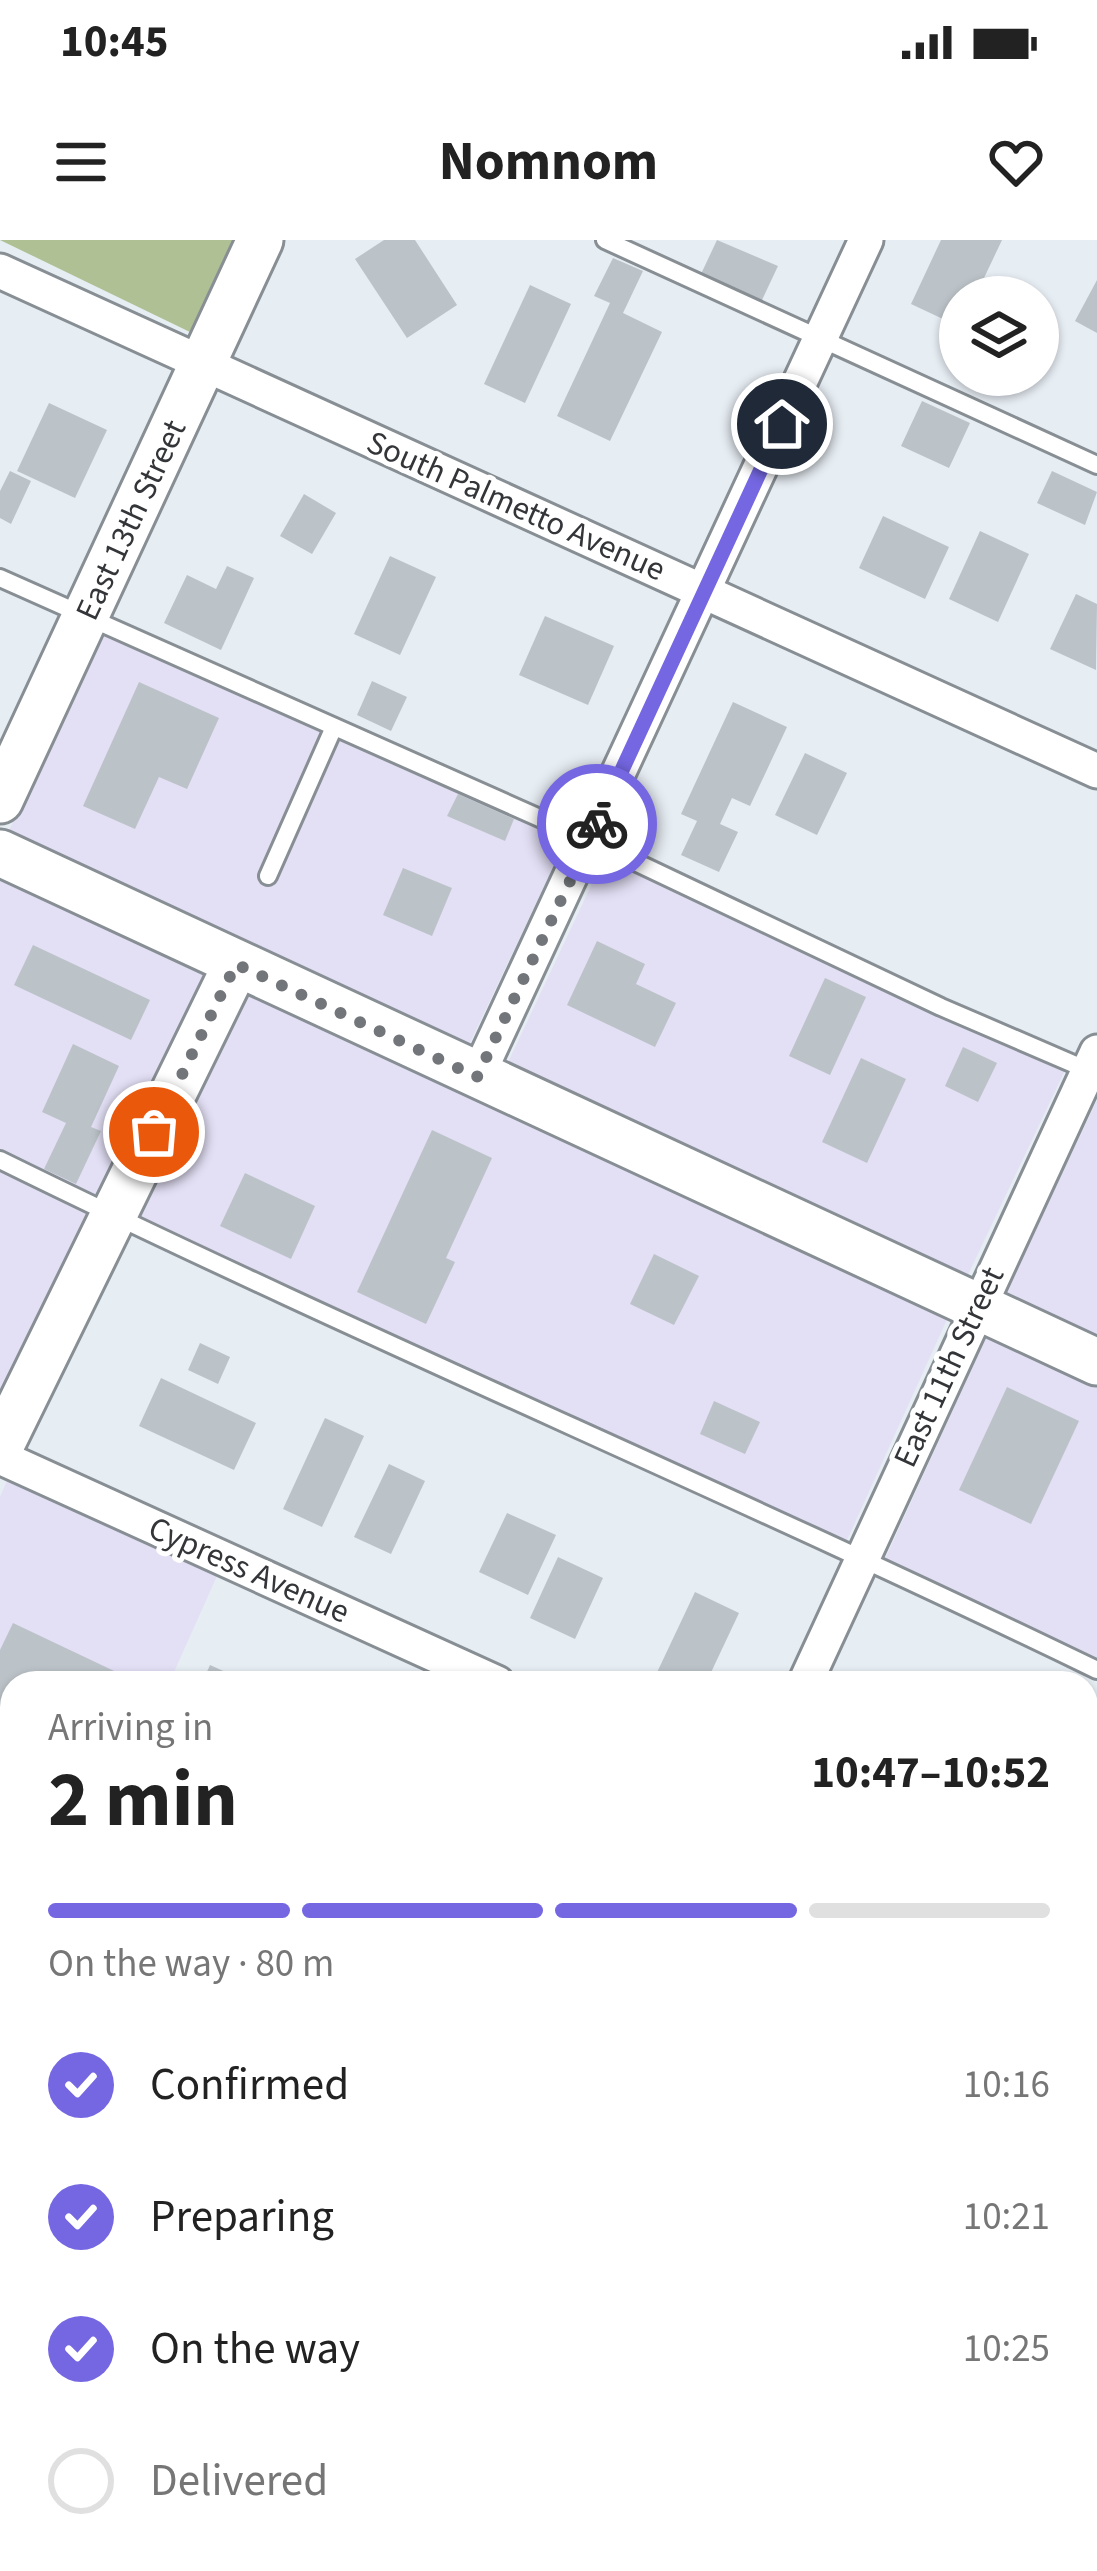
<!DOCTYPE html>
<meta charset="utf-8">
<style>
:root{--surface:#fff;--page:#f6f6f6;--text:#222;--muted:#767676;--line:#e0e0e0;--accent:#7567e2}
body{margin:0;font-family:"Source Sans 3",sans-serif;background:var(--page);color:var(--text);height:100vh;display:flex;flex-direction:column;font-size:45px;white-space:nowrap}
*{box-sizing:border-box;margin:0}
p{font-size:39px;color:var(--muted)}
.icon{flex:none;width:66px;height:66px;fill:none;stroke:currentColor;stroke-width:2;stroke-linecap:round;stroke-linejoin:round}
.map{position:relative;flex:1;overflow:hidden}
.side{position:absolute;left:0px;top:1431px;width:1098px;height:900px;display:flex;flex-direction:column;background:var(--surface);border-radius:36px 36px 0 0;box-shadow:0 3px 9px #0004}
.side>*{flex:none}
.buttons{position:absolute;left:939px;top:36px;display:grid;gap:24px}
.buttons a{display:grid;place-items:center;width:120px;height:120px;border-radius:50%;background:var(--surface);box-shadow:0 3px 9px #0004;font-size:60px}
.pin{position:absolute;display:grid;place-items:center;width:102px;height:102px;color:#fff;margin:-51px;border:6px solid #fff;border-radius:50%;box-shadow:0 3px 12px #0007}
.courier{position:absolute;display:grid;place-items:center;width:120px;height:120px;margin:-60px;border:9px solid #7567e2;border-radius:50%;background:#fff;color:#222;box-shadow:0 3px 15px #0007}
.summary em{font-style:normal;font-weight:700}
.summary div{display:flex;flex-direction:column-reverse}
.summary{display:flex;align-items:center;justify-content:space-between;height:204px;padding:0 48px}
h1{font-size:78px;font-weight:700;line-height:90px}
.bar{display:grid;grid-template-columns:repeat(4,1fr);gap:18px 12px;align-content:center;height:144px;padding:0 48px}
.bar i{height:15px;border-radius:9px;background:var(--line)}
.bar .active{background:var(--accent)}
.bar p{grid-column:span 4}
ol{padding:0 48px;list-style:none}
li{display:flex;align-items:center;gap:36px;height:132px}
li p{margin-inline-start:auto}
li .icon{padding:12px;border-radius:50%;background:var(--accent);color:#fff;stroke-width:4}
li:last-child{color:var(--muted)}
li i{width:66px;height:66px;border:6px solid var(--line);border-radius:50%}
.status{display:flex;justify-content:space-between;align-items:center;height:84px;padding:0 60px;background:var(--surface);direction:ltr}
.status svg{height:33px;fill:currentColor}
header{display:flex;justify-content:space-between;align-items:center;height:156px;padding:0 48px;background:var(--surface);font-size:54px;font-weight:700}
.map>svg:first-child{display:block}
.commercial{fill:#e3dff5}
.green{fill:#afc094}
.building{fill:#bcc3c8}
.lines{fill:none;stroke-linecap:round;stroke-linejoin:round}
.service-casing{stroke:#888f94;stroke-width:22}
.minor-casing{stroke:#888f94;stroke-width:39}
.secondary-casing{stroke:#888f94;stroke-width:51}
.service{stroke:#fff;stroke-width:16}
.minor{stroke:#fff;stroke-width:33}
.secondary{stroke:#fff;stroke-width:45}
.done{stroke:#727579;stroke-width:12;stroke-dasharray:0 21.6}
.route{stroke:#7567e2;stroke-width:15}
.labels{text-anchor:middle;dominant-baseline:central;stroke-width:10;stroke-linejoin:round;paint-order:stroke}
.street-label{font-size:33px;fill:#333538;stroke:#fff}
</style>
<div class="status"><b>10:45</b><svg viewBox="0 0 49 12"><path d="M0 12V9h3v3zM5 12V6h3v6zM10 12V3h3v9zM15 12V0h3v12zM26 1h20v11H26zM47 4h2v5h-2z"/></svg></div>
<header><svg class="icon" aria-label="menu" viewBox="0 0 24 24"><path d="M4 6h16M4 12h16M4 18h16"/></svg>Nomnom<svg class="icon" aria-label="heart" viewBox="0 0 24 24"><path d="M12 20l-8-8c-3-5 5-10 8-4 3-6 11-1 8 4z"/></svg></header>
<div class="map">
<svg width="1097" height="2331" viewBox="0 0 1097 2331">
<rect width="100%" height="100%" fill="#e6edf3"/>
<g class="commercial">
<path d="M 106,384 L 568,596 L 466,811 L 7,595 Z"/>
<path d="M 606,614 L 1067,826 L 965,1041 L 505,829 Z"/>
<path d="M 0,633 L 209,732 L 0,1158 Z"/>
<path d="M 247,750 L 949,1075 L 842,1311 L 130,988 Z"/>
<path d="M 1097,860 L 1097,1101 L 1003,1059 Z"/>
<path d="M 988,1093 L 1097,1142 L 1097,1426 L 881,1328 Z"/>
<path d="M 7,1241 L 217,1336 L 169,1443 L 12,1443 L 12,1547 L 0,1541 L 0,1257 Z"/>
</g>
<path class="green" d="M 0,0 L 233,0 L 192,93 Z"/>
<g class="building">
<path d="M 384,0 L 415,0 L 457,65 L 407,98 L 355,19 Z"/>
<path d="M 717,0 L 778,26 L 761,62 L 701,34 Z"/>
<path d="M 941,0 L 1002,0 L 975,57 L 960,57 L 960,87 L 911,64 Z"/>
<path d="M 613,18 L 643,31 L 623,73 L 662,92 L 610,201 L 557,176 L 610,63 L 594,56 Z"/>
<path d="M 1097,40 L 1097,93 L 1075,81 Z"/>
<path d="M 530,45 L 571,64 L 525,163 L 484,144 Z"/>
<path d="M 922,161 L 970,183 L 949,228 L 901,206 Z"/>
<path d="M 49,163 L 107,190 L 75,258 L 17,231 Z"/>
<path d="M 10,231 L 31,241 L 11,284 L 0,278 L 0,251 Z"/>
<path d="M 1052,231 L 1097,252 L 1085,285 L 1037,263 Z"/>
<path d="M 304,254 L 336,273 L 312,314 L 280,296 Z"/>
<path d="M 883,276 L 949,307 L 925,359 L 859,328 Z"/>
<path d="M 980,291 L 1029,314 L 998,382 L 949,359 Z"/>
<path d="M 390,316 L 436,337 L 400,415 L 354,394 Z"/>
<path d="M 227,326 L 254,338 L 221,410 L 164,383 L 187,335 L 216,349 Z"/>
<path d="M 1076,354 L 1097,364 L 1096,430 L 1050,409 Z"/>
<path d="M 545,376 L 614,406 L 588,465 L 519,435 Z"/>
<path d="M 372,441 L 407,457 L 391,491 L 357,475 Z"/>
<path d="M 139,442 L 219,478 L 187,549 L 159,537 L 135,589 L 83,566 Z"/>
<path d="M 733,462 L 787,487 L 750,566 L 732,558 L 720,584 L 738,592 L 719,632 L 681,615 L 697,581 L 681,574 Z"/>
<path d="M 805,513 L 847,533 L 817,595 L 775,575 Z"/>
<path d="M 458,554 L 514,579 L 505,601 L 447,576 Z"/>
<path d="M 403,628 L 452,648 L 432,696 L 383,675 Z"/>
<path d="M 597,701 L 645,724 L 636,744 L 676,763 L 655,807 L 567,765 Z"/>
<path d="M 33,705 L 150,760 L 131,800 L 14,745 Z"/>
<path d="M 825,738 L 866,757 L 830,835 L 789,816 Z"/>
<path d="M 73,804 L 119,826 L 91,887 L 101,891 L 76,944 L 44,929 L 66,883 L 42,872 Z"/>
<path d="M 963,807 L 997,823 L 978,862 L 945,846 Z"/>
<path d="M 861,818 L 906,839 L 867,923 L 822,902 Z"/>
<path d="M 432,890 L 492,918 L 446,1018 L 455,1022 L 426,1084 L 357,1052 Z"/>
<path d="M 245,933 L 315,966 L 291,1019 L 220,986 Z"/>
<path d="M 654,1014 L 699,1036 L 674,1085 L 630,1064 Z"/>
<path d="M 200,1103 L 230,1117 L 218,1144 L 188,1130 Z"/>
<path d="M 161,1138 L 256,1183 L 234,1230 L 139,1186 Z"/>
<path d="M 1007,1147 L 1079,1181 L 1031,1284 L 959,1250 Z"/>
<path d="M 714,1161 L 760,1182 L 745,1214 L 700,1194 Z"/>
<path d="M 325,1178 L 364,1196 L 322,1287 L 283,1269 Z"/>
<path d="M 389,1224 L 425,1241 L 391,1314 L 354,1297 Z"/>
<path d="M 507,1273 L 556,1295 L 528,1355 L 479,1332 Z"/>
<path d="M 558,1317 L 603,1338 L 575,1399 L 530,1378 Z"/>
<path d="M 695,1352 L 739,1373 L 706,1443 L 652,1443 Z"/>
<path d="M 13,1383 L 131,1439 L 129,1443 L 12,1443 L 12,1524 L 0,1518 L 0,1410 Z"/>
<path d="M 210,1425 L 250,1443 L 202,1443 Z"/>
<path d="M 4,1554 L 12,1558 L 12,1600 L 0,1595 Z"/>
<path d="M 0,1685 L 12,1689 L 12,1734 L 0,1730 Z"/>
<path d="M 657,2319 L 721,2319 L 716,2331 L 651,2331 Z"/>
<path d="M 790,2319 L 831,2319 L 826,2331 L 784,2331 Z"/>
</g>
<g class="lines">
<g class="service-casing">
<g id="service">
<path d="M 605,0 L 1097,225"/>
<path d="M 0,338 L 589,600 L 941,767 L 1092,832"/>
<path d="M 268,636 L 334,487"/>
<path d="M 0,920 C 362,1098 734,1254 1097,1430"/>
<path d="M 0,1536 L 12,1541"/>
<path d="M 1086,2024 L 1097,2029"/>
</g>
</g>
<g class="minor-casing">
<g id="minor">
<path d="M 0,31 L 1097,531"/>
<path d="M 477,837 L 866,0"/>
<path d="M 0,1217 L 497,1443"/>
<path d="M 805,1443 L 1097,812"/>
<path d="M 1086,1728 L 1097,1733"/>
<path d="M 0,1833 L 12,1839"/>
<path d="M 1086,2149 L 1097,2125"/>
<path d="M 1086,2318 L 1097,2323"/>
<path d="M 395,2331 L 400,2319"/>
<path d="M 1002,2331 L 1007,2319"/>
</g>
</g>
<g class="secondary-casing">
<g id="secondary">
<path d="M 0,560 L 260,0"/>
<path d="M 0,613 L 1097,1122"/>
<path d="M 0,1207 L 236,725"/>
</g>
</g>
<use href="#service" class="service"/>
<use href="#minor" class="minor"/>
<use href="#secondary" class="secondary"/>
</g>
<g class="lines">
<path class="done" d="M 154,892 L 236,724 L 477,837 L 597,584"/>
<path class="route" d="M 597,584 L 782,184"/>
</g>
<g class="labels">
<g class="street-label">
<text transform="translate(516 266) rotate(24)">South Palmetto Avenue</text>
<text transform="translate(131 280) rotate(-65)">East 13th Street</text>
<text transform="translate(949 1127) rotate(-65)">East 11th Street</text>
<text transform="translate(249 1330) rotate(24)">Cypress Avenue</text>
</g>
</g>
</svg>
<div class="buttons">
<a><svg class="icon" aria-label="layers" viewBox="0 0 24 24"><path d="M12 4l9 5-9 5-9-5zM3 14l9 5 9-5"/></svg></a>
</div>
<div class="pin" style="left:154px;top:892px;background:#ea580c"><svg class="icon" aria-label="bag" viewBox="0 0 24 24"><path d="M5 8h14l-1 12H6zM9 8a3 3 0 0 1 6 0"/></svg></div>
<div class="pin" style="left:782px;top:184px;background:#1f2937"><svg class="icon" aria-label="home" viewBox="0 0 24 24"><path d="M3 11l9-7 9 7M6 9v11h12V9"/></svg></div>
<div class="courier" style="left:597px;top:584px"><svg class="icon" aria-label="bike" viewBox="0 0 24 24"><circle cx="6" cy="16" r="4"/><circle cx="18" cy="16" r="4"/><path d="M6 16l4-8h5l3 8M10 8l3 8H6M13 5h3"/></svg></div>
<section class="side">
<div class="summary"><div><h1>2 min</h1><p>Arriving in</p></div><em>10:47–10:52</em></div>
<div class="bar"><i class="active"></i><i class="active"></i><i class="active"></i><i></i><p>On the way · 80 m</p></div>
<ol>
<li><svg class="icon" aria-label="check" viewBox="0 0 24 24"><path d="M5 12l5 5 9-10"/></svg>Confirmed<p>10:16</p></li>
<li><svg class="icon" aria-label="check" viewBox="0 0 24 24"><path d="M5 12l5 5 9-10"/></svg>Preparing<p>10:21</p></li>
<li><svg class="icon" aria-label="check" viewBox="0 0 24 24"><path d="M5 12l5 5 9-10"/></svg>On the way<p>10:25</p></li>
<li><i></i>Delivered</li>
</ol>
</section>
</div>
